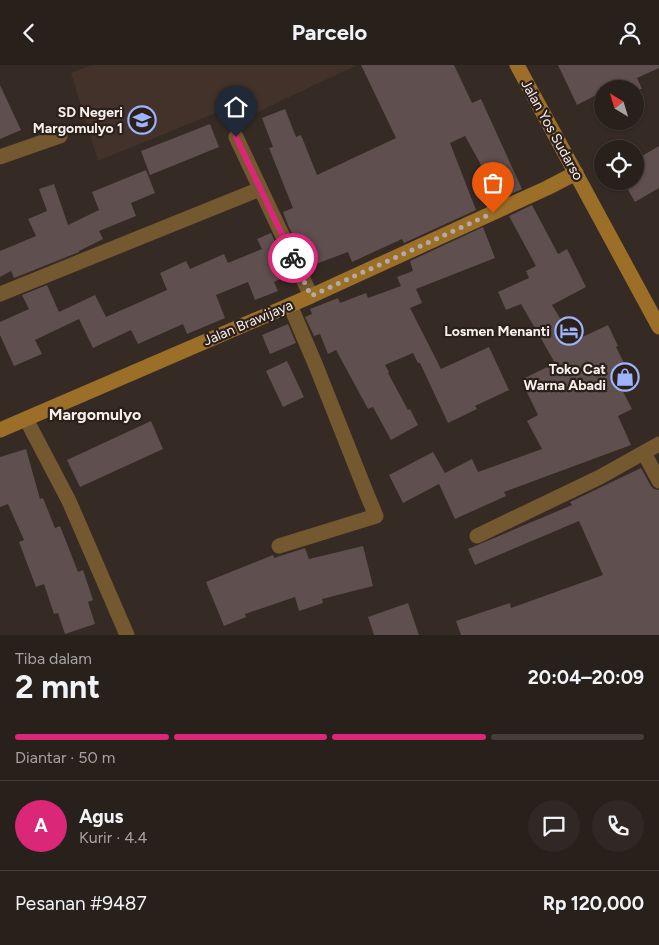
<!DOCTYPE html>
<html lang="id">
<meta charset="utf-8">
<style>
:root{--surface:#28201b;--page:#302824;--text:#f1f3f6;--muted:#a5a3a3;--line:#443e3a;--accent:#db2777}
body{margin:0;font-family:Figtree,sans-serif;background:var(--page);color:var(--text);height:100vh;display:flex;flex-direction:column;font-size:19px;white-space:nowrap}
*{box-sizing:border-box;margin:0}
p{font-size:16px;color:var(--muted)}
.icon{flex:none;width:28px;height:28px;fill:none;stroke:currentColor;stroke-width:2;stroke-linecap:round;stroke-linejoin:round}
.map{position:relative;height:570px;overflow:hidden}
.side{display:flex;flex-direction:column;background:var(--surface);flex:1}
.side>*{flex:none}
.needle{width:32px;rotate:322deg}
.fabs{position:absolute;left:594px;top:15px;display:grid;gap:10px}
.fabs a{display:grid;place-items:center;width:50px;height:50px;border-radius:50%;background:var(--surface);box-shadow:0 1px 4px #0004,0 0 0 1px var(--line);font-size:25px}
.pin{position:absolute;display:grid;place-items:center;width:42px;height:42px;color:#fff;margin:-51px -21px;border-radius:50% 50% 50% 0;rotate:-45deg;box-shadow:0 0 5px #0007}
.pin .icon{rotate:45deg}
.courier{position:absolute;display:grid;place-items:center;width:50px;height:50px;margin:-25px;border:4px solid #db2777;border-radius:50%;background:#fff;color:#222;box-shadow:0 1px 6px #0007}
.headline em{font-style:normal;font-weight:700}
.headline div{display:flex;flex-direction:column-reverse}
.headline{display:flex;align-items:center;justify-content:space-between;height:85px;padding:0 15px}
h1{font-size:32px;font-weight:700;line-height:38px}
.bar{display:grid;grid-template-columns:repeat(4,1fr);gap:8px 5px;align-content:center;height:60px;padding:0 15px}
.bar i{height:6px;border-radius:4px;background:var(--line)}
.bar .on{background:var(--accent)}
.bar p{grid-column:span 4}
.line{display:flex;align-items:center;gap:12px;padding:0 15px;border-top:1px solid var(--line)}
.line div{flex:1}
.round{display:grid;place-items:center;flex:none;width:52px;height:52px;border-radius:26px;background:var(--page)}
header{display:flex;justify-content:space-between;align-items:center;height:65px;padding:0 15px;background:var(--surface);font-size:22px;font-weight:700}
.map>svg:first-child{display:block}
.built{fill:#433229}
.building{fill:#5f4f4f}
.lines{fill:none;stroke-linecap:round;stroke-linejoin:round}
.street{stroke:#74582f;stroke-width:15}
.secondary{stroke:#9b6f28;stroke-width:15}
.done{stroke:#b3aaa5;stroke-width:5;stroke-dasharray:0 9}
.route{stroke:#db2777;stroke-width:6}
.labels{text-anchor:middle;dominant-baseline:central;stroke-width:4.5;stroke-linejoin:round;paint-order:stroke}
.poi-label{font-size:14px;font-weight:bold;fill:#f7efeb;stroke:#2c201b;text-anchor:end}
.street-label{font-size:14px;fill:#f7efeb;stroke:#2c201b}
.quarter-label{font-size:16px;font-weight:bold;fill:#f7efeb;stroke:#2c201b}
</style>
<header><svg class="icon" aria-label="back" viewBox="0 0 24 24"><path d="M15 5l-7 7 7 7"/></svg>Parcelo<svg class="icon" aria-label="person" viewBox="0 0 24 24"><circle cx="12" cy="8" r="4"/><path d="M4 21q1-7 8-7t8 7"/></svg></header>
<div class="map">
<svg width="659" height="570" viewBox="0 0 659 570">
<rect width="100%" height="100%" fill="#362a24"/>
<path class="built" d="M 92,0 L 357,0 L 226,62 L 218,47 L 98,96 L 71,8 Z"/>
<g class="building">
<path d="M 361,0 L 454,0 L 472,38 L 481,34 L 522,124 L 500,134 L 465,71 L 450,78 L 476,145 L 404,178 L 402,174 L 352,197 L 348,187 L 308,202 L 288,160 L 283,147 L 293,143 L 269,83 L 273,82 L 262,53 L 285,44 L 296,72 L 301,70 L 317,110 L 396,73 Z"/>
<path d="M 558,0 L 659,0 L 659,3 L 637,13 L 642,24 L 602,24 L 602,27 L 577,40 Z"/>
<path d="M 0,20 L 21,65 L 0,74 Z"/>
<path d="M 210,59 L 219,82 L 150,110 L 141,86 Z"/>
<path d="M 659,81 L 659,123 L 635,137 L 623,116 L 639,116 L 635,107 L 635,95 Z"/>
<path d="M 146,105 L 155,128 L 131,138 L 136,151 L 99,166 L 103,174 L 79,186 L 79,187 L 14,213 L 11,206 L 0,212 L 0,186 L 36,171 L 28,154 L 47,146 L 39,124 L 54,119 L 68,160 L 99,145 L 92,127 Z"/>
<path d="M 532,140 L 558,189 L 567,184 L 586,222 L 552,240 L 574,276 L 608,260 L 618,281 L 616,282 L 627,304 L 615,311 L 632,344 L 618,351 L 631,380 L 504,427 L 506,431 L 455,454 L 439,419 L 403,438 L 389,410 L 433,387 L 445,408 L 472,394 L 478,407 L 542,384 L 527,356 L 538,350 L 521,315 L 555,298 L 521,239 L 506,245 L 498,227 L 529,213 L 526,206 L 536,201 L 509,151 Z"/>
<path d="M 483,162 L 495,193 L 416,224 L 422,238 L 410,243 L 441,304 L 489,282 L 509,325 L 475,341 L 477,344 L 448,358 L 420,298 L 418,298 L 413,288 L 385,300 L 389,307 L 388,308 L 408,345 L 410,344 L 418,360 L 391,375 L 373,342 L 368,344 L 336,285 L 328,289 L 320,269 L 314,271 L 305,252 L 312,249 L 310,244 L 338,233 L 340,238 L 366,228 L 368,233 L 401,221 L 397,212 L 413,206 L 410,196 Z"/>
<path d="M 271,168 L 290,209 L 274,217 L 278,226 L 255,235 L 248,217 L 216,230 L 225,253 L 187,269 L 183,259 L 138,279 L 131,265 L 93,283 L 79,254 L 35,275 L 42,289 L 14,301 L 0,270 L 0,257 L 29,244 L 22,230 L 47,220 L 59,247 L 95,230 L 106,252 L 167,225 L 160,208 L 186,196 L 190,204 L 224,189 L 228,198 L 262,184 L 257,174 Z"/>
<path d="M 288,259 L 296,278 L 270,289 L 262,270 Z"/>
<path d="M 287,296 L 304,332 L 283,342 L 266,306 Z"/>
<path d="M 151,356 L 163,384 L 80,422 L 67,395 Z"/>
<path d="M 26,384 L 40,434 L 43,433 L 55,463 L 60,461 L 78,507 L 83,505 L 93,535 L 88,537 L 95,559 L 65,569 L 58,548 L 54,549 L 44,519 L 36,522 L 19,477 L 24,475 L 8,439 L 0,442 L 0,392 Z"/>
<path d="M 641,403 L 651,421 L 654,424 L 659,425 L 659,570 L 461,570 L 456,556 L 510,538 L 511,543 L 603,510 L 579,456 L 475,500 L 468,484 L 572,440 L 570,437 Z"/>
<path d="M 363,481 L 373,521 L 322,534 L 323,538 L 299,546 L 295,532 L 245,549 L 246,552 L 224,561 L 206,517 L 273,490 L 274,493 L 305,483 L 309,494 Z"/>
<path d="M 408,538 L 419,570 L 374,570 L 368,552 Z"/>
</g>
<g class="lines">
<g class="street">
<path d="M 236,72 L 311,231"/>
<path d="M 0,92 L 60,71"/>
<path d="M 0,229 L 260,124"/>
<path d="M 26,354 L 69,436 L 127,570"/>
<path d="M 644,388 L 659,416"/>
<path d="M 477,471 L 600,412 L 659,379"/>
<path d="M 279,481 L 376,451 L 366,427 L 316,301 L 290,240"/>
</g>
<g class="secondary">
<path d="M 517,0 L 659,262"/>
<path d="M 0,365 L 311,231 L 547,123 L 576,108"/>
</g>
</g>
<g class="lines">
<path class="done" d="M 293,193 L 311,231 L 493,148"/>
<path class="route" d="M 236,72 L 293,193"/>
</g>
<defs>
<g id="school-ring" transform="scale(1.4375)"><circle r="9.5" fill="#2c201b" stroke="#9db4fd" stroke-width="1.5"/><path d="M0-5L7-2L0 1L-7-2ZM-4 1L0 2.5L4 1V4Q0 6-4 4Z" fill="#9db4fd"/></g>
<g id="hotel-ring" transform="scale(1.4375)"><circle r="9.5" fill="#2c201b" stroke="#9db4fd" stroke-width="1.5"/><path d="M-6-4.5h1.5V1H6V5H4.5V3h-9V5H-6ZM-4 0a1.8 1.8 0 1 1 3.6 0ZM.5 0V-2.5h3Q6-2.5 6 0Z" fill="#9db4fd"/></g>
<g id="shop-ring" transform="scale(1.4375)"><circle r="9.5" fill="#2c201b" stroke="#9db4fd" stroke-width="1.5"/><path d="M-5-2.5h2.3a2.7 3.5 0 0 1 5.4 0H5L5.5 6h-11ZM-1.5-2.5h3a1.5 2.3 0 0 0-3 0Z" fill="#9db4fd"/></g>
</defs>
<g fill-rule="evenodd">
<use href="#school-ring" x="142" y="55"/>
<use href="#hotel-ring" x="569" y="266"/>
<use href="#shop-ring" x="625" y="312"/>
</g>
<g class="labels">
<g class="poi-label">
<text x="123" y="47">SD Negeri<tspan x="123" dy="16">Margomulyo 1</tspan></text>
<text x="550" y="266">Losmen Menanti</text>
<text x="606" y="304">Toko Cat<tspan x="606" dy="16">Warna Abadi</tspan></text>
</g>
<g class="street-label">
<text transform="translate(552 65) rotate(61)">Jalan Yos Sudarso</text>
<text transform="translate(248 258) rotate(-23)">Jalan Brawijaya</text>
</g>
<g class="quarter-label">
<text x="95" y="349">Margomulyo</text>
</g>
</g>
</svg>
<div class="fabs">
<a><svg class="needle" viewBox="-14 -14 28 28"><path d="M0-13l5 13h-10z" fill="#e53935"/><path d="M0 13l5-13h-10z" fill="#a5a3a3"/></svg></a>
<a><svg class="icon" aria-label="locate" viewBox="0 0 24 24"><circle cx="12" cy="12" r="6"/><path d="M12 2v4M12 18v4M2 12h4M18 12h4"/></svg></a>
</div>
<div class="pin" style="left:493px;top:148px;background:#ea580c"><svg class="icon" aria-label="bag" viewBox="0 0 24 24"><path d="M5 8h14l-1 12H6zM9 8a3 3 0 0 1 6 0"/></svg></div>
<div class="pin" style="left:236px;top:72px;background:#1f2937"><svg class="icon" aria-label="home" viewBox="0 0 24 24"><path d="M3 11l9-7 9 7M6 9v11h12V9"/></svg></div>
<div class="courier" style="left:293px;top:193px"><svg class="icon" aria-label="bike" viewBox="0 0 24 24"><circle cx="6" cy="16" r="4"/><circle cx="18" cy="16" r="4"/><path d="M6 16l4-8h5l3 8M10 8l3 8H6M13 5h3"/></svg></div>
</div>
<section class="side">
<div class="headline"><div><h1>2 mnt</h1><p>Tiba dalam</p></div><em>20:04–20:09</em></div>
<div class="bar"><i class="on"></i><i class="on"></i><i class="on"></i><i></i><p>Diantar · 50 m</p></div>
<div class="line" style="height:90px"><b class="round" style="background:var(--accent);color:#fff">A</b><div><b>Agus</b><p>Kurir · 4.4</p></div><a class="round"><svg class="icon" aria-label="chat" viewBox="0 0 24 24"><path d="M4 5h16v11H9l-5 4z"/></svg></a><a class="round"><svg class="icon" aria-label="phone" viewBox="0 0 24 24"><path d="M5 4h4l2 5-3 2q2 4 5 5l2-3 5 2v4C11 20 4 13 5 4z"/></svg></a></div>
<div class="line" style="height:65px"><div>Pesanan #9487</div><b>Rp 120,000</b></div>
</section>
